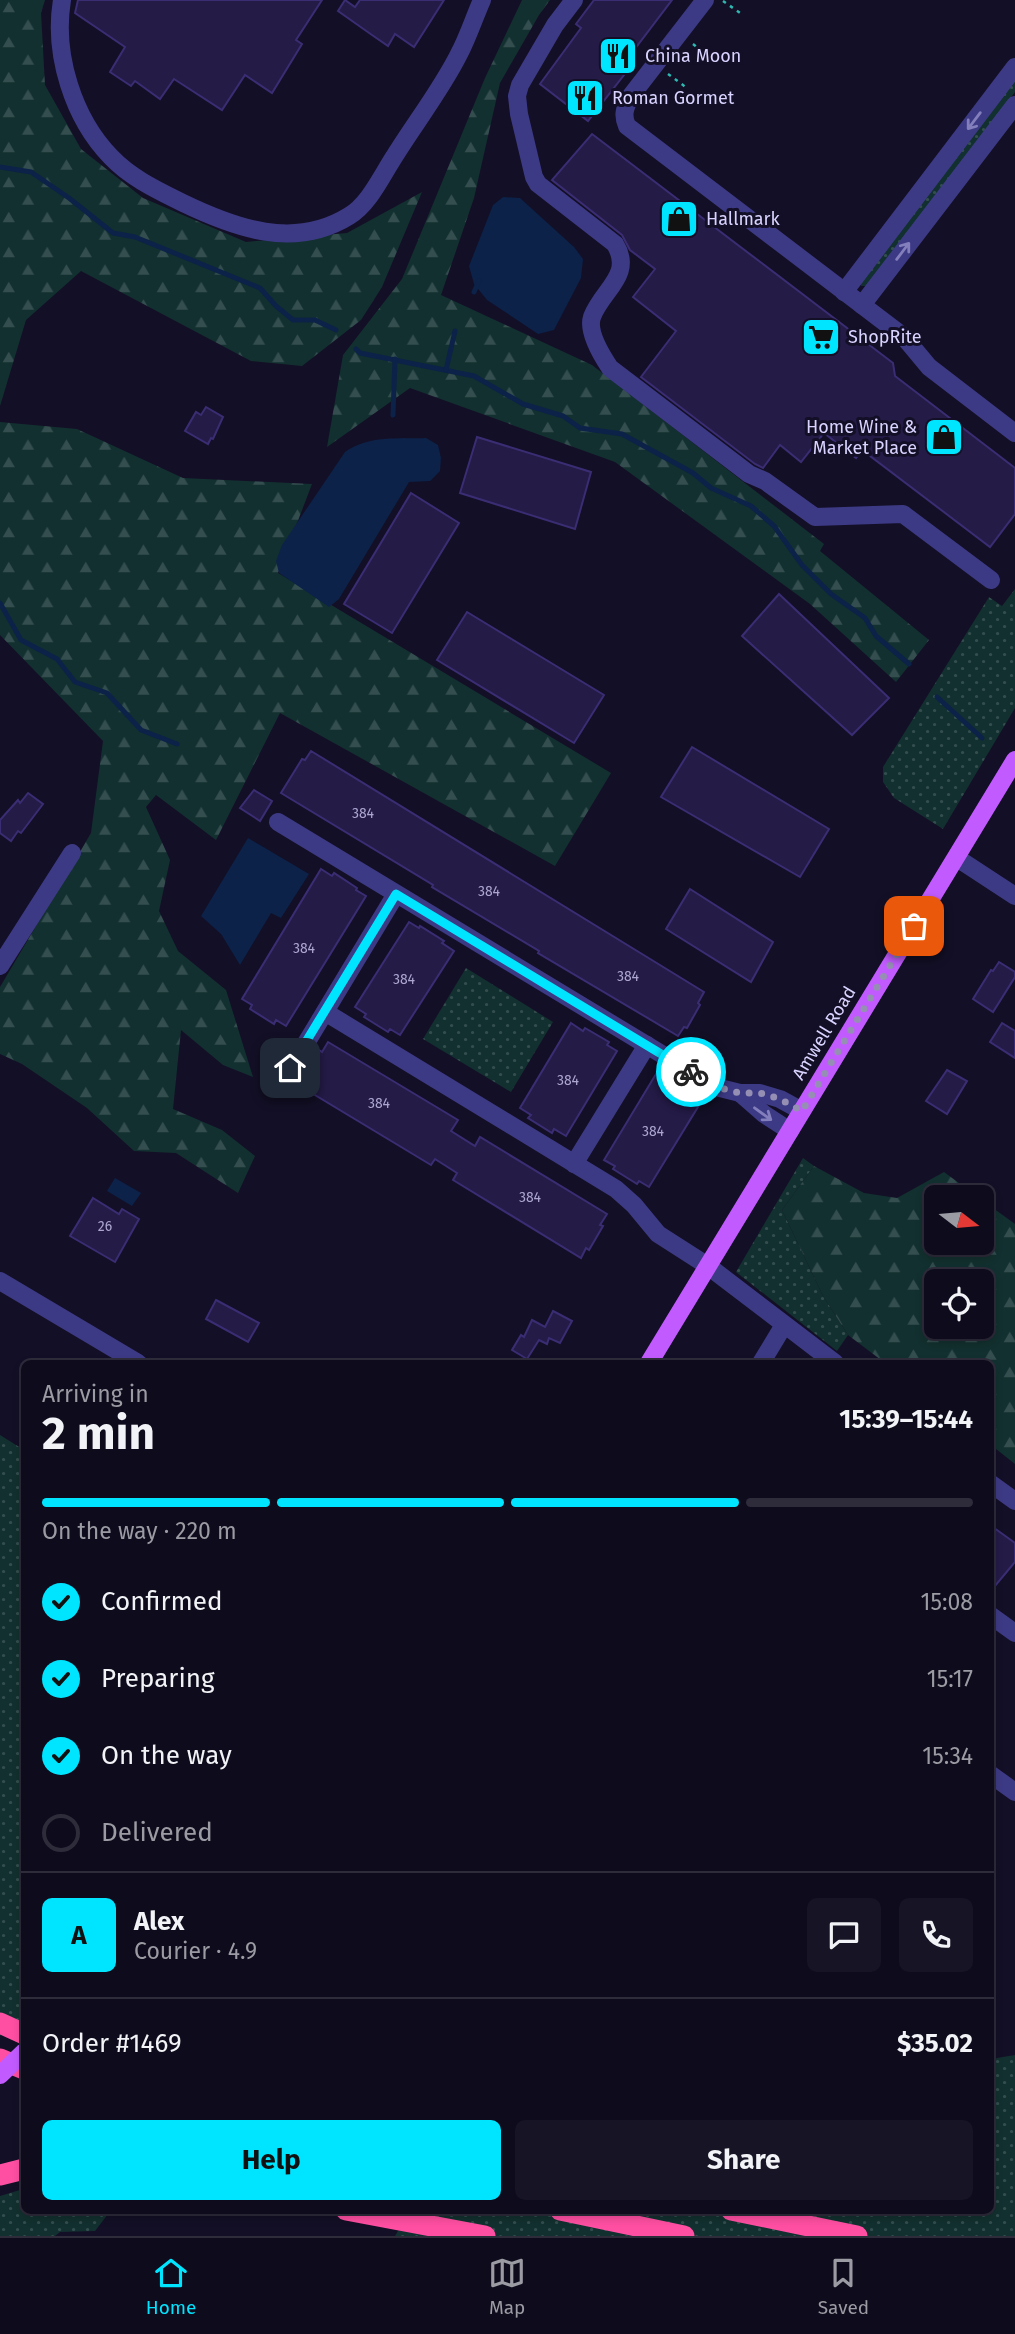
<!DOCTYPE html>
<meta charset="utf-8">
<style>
:root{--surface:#0e0b1c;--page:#171425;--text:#f1f3f6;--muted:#9b9ba3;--line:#2e2b3b;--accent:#00e5ff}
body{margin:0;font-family:"Fira Sans",sans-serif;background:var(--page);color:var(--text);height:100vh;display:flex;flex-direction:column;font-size:26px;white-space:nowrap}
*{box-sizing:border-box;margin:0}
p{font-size:23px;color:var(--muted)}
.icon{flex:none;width:38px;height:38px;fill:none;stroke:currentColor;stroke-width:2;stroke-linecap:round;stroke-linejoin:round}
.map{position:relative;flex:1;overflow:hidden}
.sheet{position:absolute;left:21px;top:1360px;width:973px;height:854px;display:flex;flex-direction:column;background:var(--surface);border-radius:10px;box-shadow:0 4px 10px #0003,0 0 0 2px var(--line)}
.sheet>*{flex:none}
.needle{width:46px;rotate:106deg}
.controls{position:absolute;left:924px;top:1185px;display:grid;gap:14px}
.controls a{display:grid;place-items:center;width:70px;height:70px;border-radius:10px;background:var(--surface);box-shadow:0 4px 10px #0003,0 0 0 2px var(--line);font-size:35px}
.pin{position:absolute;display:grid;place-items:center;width:60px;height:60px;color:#fff;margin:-30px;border-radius:14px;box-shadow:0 4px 10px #0006}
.courier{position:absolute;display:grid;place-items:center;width:70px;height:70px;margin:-35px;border:5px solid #00e5ff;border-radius:50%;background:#fff;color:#222;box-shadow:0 2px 9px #0007}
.headline em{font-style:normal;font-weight:700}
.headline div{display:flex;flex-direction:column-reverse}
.headline{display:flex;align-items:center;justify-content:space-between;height:119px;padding:0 21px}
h1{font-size:46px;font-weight:700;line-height:52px}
.bar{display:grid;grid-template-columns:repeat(4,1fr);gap:10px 7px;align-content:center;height:84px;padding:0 21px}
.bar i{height:9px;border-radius:5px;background:var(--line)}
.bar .selected{background:var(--accent)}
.bar p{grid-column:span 4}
.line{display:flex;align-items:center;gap:18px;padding:0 21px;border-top:2px solid var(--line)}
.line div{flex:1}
.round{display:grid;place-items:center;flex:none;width:74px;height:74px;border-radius:10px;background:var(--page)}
ol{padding:0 21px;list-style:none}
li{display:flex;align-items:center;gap:21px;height:77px}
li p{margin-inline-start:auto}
li .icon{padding:7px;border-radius:50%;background:var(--accent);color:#111;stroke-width:4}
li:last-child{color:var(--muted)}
li i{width:38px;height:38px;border:4px solid var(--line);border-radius:50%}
.cta{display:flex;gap:14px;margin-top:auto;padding:14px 21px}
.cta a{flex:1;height:80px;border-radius:10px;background:var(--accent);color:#111;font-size:28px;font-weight:700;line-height:80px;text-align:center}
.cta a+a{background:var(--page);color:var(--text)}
.tabs{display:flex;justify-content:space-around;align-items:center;height:98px;border-top:2px solid var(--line);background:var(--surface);font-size:19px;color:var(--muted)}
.tabs a{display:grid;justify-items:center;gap:4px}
.tabs .selected{color:var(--accent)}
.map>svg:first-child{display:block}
.green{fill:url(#green-dots)}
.forest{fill:url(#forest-firs);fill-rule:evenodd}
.water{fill:#0c2248}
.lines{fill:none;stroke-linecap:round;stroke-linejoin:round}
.stream{stroke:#0c2248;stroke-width:5}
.building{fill:#241b47;stroke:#3b2d73;stroke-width:2}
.path{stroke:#2fb8b0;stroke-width:2.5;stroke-dasharray:3.5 5;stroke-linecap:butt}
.minor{stroke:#3d3a85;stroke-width:18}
.major{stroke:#c25bff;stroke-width:18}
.highway{stroke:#ff4fa3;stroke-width:21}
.major-bridge{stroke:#c25bff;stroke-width:18}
.oneway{stroke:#837fbc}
.done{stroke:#948fb3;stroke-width:7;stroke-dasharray:0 12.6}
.route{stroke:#00e5ff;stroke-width:9}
.labels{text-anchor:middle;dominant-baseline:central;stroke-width:6;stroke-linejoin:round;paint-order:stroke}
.number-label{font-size:14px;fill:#aca6d1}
.poi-label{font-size:18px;fill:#d9d4ff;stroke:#130f26;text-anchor:start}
.street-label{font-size:18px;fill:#d9d4ff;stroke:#130f26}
</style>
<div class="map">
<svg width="1015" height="2236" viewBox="0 0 1015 2236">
<defs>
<pattern id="green-dots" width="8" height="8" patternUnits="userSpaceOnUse" patternTransform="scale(1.75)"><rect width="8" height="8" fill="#12302f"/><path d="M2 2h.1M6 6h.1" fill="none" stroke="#344d4e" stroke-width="1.8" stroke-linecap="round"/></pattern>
<pattern id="forest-firs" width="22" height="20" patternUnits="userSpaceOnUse" patternTransform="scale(1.75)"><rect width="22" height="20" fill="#12302f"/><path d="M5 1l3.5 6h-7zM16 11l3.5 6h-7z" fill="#344d4e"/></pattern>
</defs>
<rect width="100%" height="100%" fill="#130f26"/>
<g class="green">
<path d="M 1015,78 L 1015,92 L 867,286 L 861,286 L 861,283 Z"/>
<path d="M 1015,589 L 1015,708 L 943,829 L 894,798 L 883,782 L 883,767 L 989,597 L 1002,606 Z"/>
<path d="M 466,968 L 553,1022 L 511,1092 L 423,1039 Z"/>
<path d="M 803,1158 L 814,1166 L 782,1210 L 823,1296 L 848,1335 L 837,1351 L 736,1272 Z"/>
<path d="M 0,1435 L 24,1450 L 24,2015 L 0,2036 Z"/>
<path d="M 1015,2055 L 1015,2236 L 395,2236 L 411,2210 L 990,2210 L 991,2059 Z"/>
<path d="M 20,2190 L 24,2190 L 24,2210 L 111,2210 L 95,2231 L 60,2232 L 55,2236 L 0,2236 L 0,2196 Z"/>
</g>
<g class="forest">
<path d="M 0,0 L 45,0 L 41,13 L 45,85 L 81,149 L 143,198 L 246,242 L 347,233 L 422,192 L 382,287 L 361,320 L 302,366 L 251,361 L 81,271 L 26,320 L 0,406 Z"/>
<path d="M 522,0 L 550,0 L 539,15 L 500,83 L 474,198 L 441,295 L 592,365 L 824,544 L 820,551 L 929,640 L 896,682 L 810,604 L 615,462 L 410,388 L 327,447 L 343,355 L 402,279 L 485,78 Z"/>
<path d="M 0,422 L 77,429 L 183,478 L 312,484 L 278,573 L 611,773 L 555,866 L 280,713 L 216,840 L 156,795 L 146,807 L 170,860 L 159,911 L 178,951 L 226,990 L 253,1077 L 223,1065 L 181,1030 L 173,1109 L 222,1130 L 255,1156 L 238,1193 L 176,1153 L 134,1151 L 87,1108 L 22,1064 L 0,1054 L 0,987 L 91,833 L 103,741 L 0,635 Z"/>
<path d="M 814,1166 L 864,1193 L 897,1198 L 944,1172 L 978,1197 L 936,1197 L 936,1242 L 982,1242 L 982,1200 L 1015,1224 L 1015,1464 L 991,1445 L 990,1363 L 885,1363 L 848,1335 L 823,1296 L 782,1210 ZM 936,1281 L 982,1281 L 982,1326 L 936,1326 Z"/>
</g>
<g class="water">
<path d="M 503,197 L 520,198 L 574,247 L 583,259 L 581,278 L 554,330 L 538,334 L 487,300 L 474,284 L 469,266 L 493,205 Z"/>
<path d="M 426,438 L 438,445 L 441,458 L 440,471 L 430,481 L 409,482 L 339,599 L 329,607 L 279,573 L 276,561 L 282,545 L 345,452 C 369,435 398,439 426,438 Z"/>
<path d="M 248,838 L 309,874 L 281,918 L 271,913 L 240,965 L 221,934 L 201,916 Z"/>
<path d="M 115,1178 L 141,1193 L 132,1206 L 107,1191 Z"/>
</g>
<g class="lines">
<g class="stream">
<path d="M 0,167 L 31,172 L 69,198 L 113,233 L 135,237 L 260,288 L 276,306 L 293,320 L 315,320 L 336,330"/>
<path d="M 474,292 L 479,281"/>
<path d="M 356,349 L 360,353 L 474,376 L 523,404 L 563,416 L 580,428 L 622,434 L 693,473 L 711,488 L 751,506 L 774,526 L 802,565 L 831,594 L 865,618 L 876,636 L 909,664"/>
<path d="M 446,370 L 455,331"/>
<path d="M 393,415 L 395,359"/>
<path d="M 0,603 L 21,640 L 57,659 L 75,682 L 107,693 L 141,730 L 177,744"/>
<path d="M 937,697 L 982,738"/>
</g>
</g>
<g class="building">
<path d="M 78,0 L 322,0 L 296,40 L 302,44 L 272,93 L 245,75 L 222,110 L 174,79 L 160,99 L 135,81 L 131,86 L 110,72 L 125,47 L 75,13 Z"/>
<path d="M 345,0 L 355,7 L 360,0 L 444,0 L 414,47 L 395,34 L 388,46 L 372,35 L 338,11 Z"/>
<path d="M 594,0 L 672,0 L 625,62 L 631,66 L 588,121 L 540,84 L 581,28 L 576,24 Z"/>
<path d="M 592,134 L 893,363 L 895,376 L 1015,468 L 1015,514 L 990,547 L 862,450 L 856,458 L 824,433 L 801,462 L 780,445 L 763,468 L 755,464 L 641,377 L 676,331 L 633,297 L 655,269 L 630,250 L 622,235 L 552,180 Z"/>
<path d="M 206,407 L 223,417 L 213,439 L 211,438 L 208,444 L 185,431 L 196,412 L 201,415 Z"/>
<path d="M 477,437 L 591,472 L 575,529 L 460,493 Z"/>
<path d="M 411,493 L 459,523 L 392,633 L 344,604 Z"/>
<path d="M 779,594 L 889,698 L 852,735 L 742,636 Z"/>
<path d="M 467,612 L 604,695 L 574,743 L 437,660 Z"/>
<path d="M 692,747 L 829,829 L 800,877 L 661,797 Z"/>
<path d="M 311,751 L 704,992 L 698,1003 L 700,1005 L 687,1028 L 684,1027 L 678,1036 L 538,953 L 539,951 L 432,887 L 433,885 L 281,793 L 302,759 L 305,760 Z"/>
<path d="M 254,790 L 272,801 L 260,821 L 240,808 Z"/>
<path d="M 28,793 L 43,804 L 21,833 L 18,831 L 11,841 L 0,833 L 0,820 L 18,800 L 20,803 Z"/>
<path d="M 321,869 L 332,876 L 334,873 L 357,888 L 356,890 L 366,896 L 286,1026 L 276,1020 L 274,1024 L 250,1009 L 252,1005 L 242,999 Z"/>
<path d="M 690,889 L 773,942 L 751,982 L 666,929 Z"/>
<path d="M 409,922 L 419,928 L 420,926 L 444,941 L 442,943 L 454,951 L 400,1035 L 390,1029 L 388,1032 L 364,1017 L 366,1014 L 355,1007 Z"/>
<path d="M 999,962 L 1015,972 L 1015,977 L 993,1012 L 973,999 L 991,970 L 993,971 Z"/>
<path d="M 571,1023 L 583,1031 L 585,1028 L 609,1042 L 607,1045 L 617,1051 L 566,1136 L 554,1129 L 552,1133 L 528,1118 L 531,1115 L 520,1108 Z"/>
<path d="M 1002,1023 L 1015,1031 L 1015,1058 L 990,1042 Z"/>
<path d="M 328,1042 L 458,1120 L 451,1131 L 475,1146 L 480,1137 L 607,1214 L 600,1225 L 603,1226 L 589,1250 L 586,1248 L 581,1258 L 453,1180 L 457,1173 L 435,1159 L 431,1165 L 300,1086 L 306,1078 L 303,1076 L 319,1050 L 322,1052 Z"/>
<path d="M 947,1070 L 967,1081 L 947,1114 L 926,1101 Z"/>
<path d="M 656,1074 L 692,1093 L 691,1096 L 701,1102 L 649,1187 L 639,1181 L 637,1184 L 613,1169 L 615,1166 L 604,1160 Z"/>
<path d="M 93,1198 L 119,1214 L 122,1209 L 139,1219 L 115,1262 L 70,1236 Z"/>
<path d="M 216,1300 L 259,1323 L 248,1342 L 206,1319 Z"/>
<path d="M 553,1311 L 572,1321 L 560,1343 L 549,1338 L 547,1344 L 539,1340 L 527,1359 L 512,1350 L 521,1335 L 524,1337 L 532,1320 L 545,1327 Z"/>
<path d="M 990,1525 L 1015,1543 L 1015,1562 L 990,1592 Z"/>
</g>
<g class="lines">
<g class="path">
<path d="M 723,1 L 743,15"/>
<path d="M 693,44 L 711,58"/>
<path d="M 668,74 L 687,88"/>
</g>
<g class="minor">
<path d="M 62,0 C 53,54 73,118 111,157 C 131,178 157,190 183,203 C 235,228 294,250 349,216 C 369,204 381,177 394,157 C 415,123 441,90 459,54 C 468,37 474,18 482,0"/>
<path d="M 574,0 L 555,25 L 520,85 L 517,96 L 519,114 L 534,177 L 538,184 L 615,244 C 634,275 602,290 592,317 C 587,332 602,356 610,368 L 749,474 L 765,481 L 815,517 L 903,514 L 991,580"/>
<path d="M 705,0 L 630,97 C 625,108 622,115 627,126 L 904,337 L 929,367 L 1015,433"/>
<path d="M 844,292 L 1015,67"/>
<path d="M 862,305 L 1015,105"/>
<path d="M 278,822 L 716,1087 L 740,1093 L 760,1093 L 780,1099 L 802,1111"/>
<path d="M 957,858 L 1015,896"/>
<path d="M 0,966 L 72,853"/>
<path d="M 325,1012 L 616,1189 L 634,1205 L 658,1234 L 708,1266 L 835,1363"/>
<path d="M 291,1068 L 396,894"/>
<path d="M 740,1093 L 764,1114 L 790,1131"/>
<path d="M 574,1164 L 647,1045"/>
<path d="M 0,1281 L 138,1363"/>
<path d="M 761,1363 L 784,1325"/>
<path d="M 990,1483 L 1015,1501"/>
<path d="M 990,1615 L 1015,1633"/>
<path d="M 990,1774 L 1015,1792"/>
</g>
<path class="major" d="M 649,1363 L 1015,760"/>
<g class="highway">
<path d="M 0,2023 L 24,2034"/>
<path d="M 0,2059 L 24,2069"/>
<path d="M 0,2175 L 24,2169"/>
<path d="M 346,2210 L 485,2236"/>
<path d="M 560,2210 L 684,2236"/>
<path d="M 731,2210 L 857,2236"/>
</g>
<path class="major-bridge" d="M 0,2075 L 24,2052"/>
</g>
<defs><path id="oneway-shaft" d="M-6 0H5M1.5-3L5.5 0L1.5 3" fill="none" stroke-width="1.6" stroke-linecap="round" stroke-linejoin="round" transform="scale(1.75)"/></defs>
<g class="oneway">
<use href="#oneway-shaft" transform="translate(974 121) rotate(127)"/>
<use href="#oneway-shaft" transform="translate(903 251) rotate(-53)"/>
<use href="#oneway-shaft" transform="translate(763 1114) rotate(36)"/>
</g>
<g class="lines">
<path class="done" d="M 691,1072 L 716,1087 L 740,1093 L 760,1093 L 780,1099 L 802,1111 L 914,926"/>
<path class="route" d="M 290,1068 L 396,894 L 691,1072"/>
</g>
<defs>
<g id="restaurant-square" transform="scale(2.0125)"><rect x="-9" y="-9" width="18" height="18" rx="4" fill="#00e5ff" stroke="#130f26"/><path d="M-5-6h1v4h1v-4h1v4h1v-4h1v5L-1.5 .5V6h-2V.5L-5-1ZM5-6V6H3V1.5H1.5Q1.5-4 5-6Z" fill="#111"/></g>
<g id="shop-square" transform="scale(2.0125)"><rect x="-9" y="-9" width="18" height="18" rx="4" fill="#00e5ff" stroke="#130f26"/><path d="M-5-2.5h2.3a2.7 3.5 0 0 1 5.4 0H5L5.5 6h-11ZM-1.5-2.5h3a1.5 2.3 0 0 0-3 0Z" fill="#111"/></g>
<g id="supermarket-square" transform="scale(2.0125)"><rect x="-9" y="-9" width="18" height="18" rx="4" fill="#00e5ff" stroke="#130f26"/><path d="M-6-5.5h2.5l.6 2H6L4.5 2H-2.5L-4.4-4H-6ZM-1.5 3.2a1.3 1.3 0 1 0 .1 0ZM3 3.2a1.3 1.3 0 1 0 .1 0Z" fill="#111"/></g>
</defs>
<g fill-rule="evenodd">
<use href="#restaurant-square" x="618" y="56"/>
<use href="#restaurant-square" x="585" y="98"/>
<use href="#shop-square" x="679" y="219"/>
<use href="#supermarket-square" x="821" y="337"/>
<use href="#shop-square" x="944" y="437"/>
</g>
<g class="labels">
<g class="number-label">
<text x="363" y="813">384</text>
<text x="489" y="891">384</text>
<text x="304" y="948">384</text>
<text x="628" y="976">384</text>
<text x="404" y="979">384</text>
<text x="568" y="1080">384</text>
<text x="379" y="1103">384</text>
<text x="653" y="1131">384</text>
<text x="530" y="1197">384</text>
<text x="105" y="1226">26</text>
</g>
<g class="poi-label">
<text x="645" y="56">China Moon</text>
<text x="612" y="98">Roman Gormet</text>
<text x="706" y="219">Hallmark</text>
<text x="848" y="337">ShopRite</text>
<text x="917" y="427" text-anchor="end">Home Wine &amp;<tspan x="917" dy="21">Market Place</tspan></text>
</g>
<g class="street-label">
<text transform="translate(824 1033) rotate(-59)">Amwell Road</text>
</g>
</g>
</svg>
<div class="controls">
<a><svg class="needle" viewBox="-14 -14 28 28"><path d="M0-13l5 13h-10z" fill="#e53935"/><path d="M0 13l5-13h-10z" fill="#9b9ba3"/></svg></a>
<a><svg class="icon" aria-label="locate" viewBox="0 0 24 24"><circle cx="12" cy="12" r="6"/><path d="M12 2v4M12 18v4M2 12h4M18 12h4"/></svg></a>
</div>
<div class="pin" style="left:914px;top:926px;background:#ea580c"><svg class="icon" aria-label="bag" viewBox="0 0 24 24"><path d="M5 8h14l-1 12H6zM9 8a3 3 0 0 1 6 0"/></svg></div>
<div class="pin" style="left:290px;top:1068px;background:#1f2937"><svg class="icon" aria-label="home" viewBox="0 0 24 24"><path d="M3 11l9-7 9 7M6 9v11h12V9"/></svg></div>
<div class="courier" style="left:691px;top:1072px"><svg class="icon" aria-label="bike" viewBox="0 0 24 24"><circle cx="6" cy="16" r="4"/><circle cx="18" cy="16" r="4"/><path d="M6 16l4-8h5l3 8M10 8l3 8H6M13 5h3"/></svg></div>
<section class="sheet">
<div class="headline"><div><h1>2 min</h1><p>Arriving in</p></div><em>15:39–15:44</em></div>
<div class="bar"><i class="selected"></i><i class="selected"></i><i class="selected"></i><i></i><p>On the way · 220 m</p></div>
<ol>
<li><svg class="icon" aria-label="check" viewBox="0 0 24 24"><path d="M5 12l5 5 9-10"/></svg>Confirmed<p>15:08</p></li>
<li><svg class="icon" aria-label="check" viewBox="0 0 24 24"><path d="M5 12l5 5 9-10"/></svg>Preparing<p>15:17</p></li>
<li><svg class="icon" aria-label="check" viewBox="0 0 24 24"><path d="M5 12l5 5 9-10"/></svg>On the way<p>15:34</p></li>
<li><i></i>Delivered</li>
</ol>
<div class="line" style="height:126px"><b class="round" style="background:var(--accent);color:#111">A</b><div><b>Alex</b><p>Courier · 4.9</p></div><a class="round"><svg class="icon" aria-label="chat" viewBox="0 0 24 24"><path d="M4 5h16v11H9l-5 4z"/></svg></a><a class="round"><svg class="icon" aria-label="phone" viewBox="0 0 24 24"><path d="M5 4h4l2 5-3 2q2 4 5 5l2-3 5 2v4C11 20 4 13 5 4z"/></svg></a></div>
<div class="line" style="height:91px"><div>Order #1469</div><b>$35.02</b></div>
<div class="cta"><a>Help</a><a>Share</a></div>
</section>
</div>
<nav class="tabs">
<a class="selected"><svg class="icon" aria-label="home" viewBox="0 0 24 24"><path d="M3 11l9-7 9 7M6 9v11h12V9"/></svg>Home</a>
<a><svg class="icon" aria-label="map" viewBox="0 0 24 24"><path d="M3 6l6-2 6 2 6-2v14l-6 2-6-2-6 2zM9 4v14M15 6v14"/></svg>Map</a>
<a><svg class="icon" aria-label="saved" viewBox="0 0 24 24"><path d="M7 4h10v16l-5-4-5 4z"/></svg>Saved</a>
</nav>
